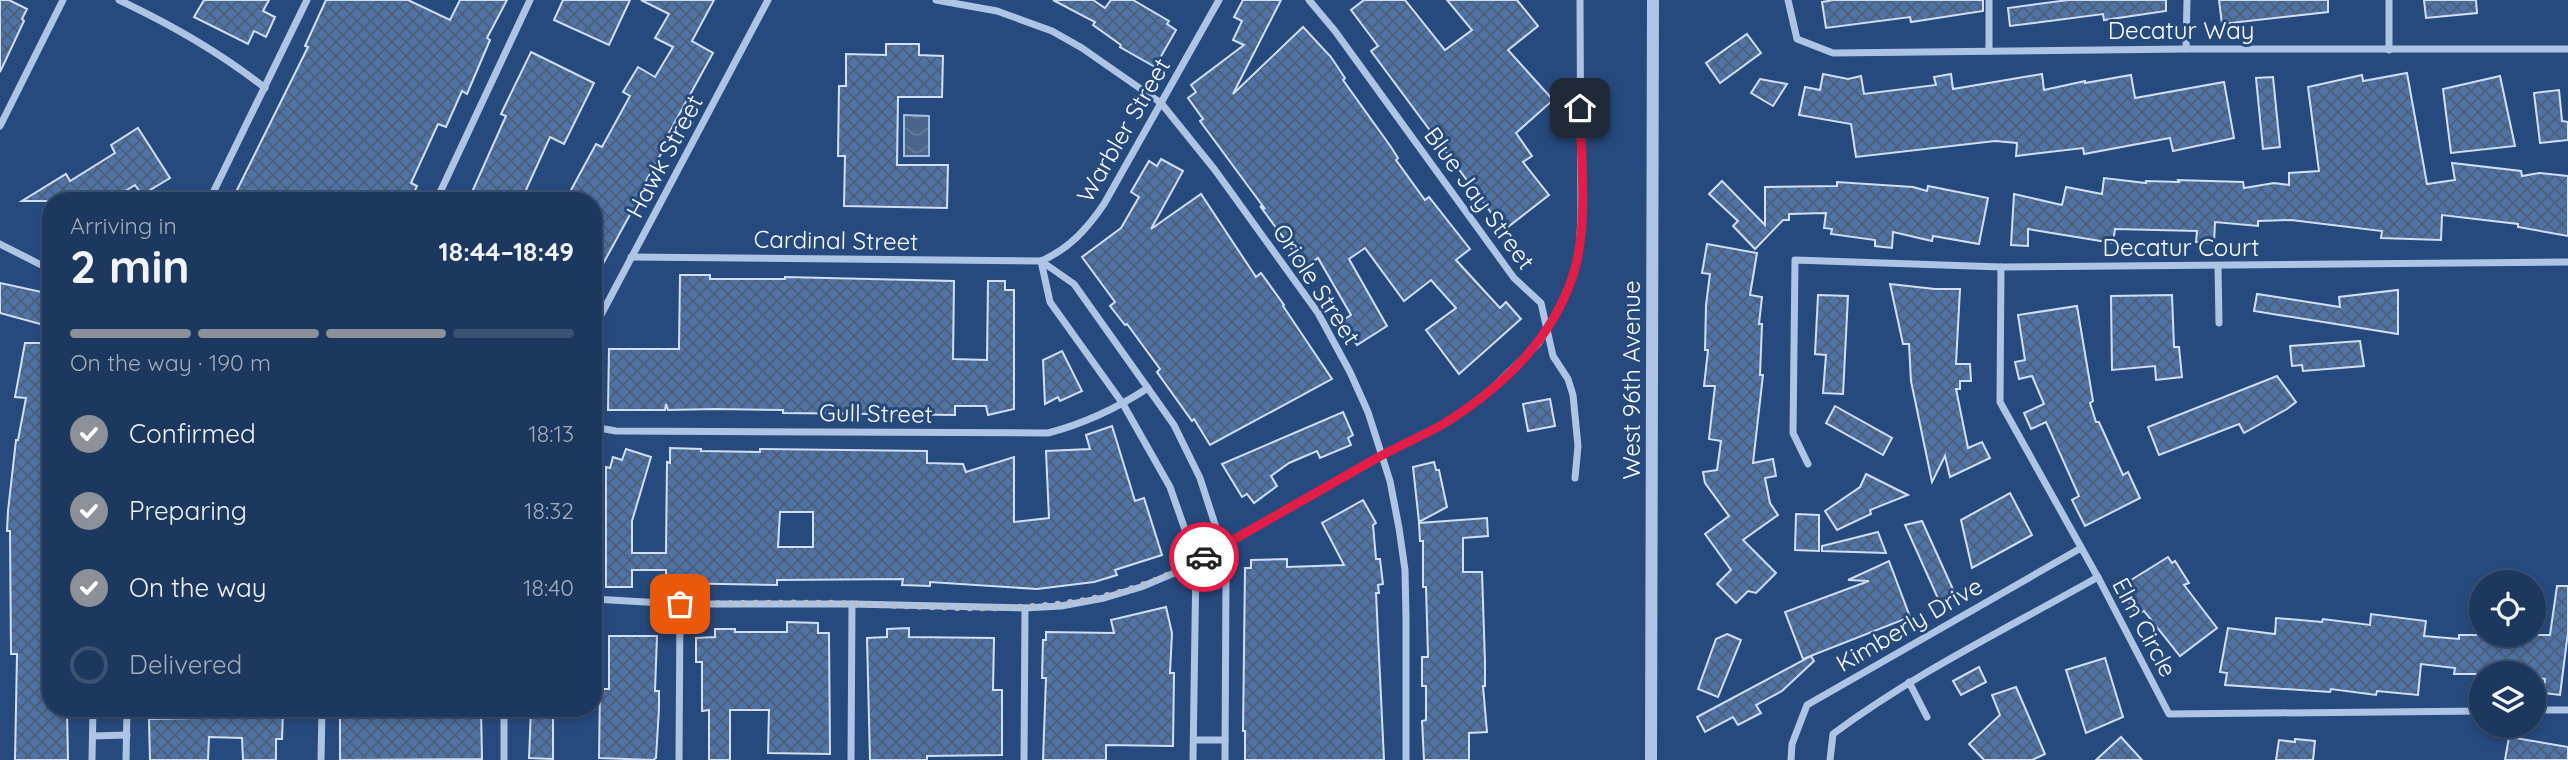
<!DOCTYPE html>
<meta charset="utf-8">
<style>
:root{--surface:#1d385e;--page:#2a4367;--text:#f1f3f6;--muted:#a0acbc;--line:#3b5273;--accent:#8c9099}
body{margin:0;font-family:Quicksand,sans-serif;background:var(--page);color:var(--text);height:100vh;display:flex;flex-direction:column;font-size:26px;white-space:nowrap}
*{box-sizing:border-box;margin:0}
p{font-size:23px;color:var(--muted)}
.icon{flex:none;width:38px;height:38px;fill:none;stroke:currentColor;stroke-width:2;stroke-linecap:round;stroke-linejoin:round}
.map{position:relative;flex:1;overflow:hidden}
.panel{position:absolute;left:42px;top:192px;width:560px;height:525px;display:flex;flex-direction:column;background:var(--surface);border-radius:28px;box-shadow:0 4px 10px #0003,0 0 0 2px var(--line)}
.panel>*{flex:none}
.buttons{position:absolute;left:2469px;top:570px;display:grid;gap:14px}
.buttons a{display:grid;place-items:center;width:77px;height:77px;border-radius:50%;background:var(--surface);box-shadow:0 4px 10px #0003,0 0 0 2px var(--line);font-size:35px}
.pin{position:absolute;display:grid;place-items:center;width:60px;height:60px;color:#fff;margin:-30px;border-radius:14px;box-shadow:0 4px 10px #0006}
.courier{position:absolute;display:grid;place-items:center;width:70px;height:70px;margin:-35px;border:5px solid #e11d48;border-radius:50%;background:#fff;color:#222;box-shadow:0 2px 9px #0007}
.overview em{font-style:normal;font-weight:700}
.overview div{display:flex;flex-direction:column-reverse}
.overview{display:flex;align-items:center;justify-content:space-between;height:119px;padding:0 28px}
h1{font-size:46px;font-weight:700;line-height:52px}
.bar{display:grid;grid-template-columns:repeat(4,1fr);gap:10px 7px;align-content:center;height:84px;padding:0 28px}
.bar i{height:9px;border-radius:5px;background:var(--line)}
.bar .on{background:var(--accent)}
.bar p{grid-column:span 4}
ol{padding:0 28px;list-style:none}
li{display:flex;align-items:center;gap:21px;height:77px}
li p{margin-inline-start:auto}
li .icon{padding:7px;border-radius:50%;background:var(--accent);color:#fff;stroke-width:4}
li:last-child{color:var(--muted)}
li i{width:38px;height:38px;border:4px solid var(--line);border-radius:50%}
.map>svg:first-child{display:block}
.water{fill:url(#water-waves);stroke:#a1bfe5;stroke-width:2}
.building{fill:url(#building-cross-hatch);stroke:#d0dff4;stroke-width:2;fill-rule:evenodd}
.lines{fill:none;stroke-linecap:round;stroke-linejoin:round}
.minor{stroke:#adc4e5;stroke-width:7}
.tertiary{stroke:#adc4e5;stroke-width:12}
.done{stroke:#b3c0d2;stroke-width:7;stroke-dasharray:0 12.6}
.route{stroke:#e11d48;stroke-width:9}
.labels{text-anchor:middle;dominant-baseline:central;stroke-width:6;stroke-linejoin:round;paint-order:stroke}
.street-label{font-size:24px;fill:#fff;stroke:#274a7e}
</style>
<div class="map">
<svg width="2568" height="760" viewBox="0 0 2568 760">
<defs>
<pattern id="water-waves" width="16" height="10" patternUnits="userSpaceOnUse" patternTransform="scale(1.75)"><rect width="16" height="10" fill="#4a648a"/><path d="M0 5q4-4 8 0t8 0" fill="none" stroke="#657b9c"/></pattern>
<pattern id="building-cross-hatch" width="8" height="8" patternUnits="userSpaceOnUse" patternTransform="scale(1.75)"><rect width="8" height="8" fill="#4f73a7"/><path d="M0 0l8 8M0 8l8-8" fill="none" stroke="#4d5e75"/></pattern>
</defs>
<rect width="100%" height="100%" fill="#274a7e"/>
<path class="water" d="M 904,115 L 929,116 L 929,156 L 904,156 Z"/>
<g class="building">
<path d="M 0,0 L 9,0 L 27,9 L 22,19 L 24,21 L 0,72 Z"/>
<path d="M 204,0 L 269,0 L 263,11 L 275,17 L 266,37 L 254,31 L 248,44 L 194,17 Z"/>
<path d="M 326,0 L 408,0 L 450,20 L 460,0 L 507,0 L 487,38 L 490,40 L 467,94 L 462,91 L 446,127 L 438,124 L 411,183 L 417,186 L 410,201 L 237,201 L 241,194 L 236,192 L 308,47 L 305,46 Z"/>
<path d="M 563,0 L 630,0 L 609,45 L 554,20 Z"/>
<path d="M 641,0 L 714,0 L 692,41 L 713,53 L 669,133 L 672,134 L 641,190 L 643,191 L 593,282 L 593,201 L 565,201 L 596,144 L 602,147 L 630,96 L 623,92 L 638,67 L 655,77 L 673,47 L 655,38 L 669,14 Z"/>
<path d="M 1053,0 L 1093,0 L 1105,8 L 1111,0 L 1133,0 L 1169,21 L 1167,24 L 1176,30 L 1155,67 L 1120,47 L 1121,45 L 1093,25 L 1095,22 Z"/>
<path d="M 1243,0 L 1281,0 L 1233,94 L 1303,27 L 1331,57 L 1345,78 L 1343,80 L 1391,147 L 1398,158 L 1396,160 L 1425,200 L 1429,197 L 1470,249 L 1456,260 L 1500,308 L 1506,302 L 1521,319 L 1459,374 L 1426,330 L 1456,308 L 1431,280 L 1404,301 L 1365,248 L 1349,259 L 1387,326 L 1357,345 L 1342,321 L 1351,315 L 1318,258 L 1305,267 L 1260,206 L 1265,209 L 1200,121 L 1203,119 L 1188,98 L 1196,92 L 1191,85 L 1244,45 L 1233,40 L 1242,21 L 1234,17 Z"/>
<path d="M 1364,0 L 1405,0 L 1445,50 L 1472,30 L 1447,0 L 1517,0 L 1538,26 L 1508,50 L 1553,100 L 1516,133 L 1532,156 L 1523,162 L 1549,195 L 1504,230 L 1371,51 L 1378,46 L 1351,10 Z"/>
<path d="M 1833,0 L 1983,0 L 1983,11 L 1911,22 L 1910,17 L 1826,28 L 1822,2 Z"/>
<path d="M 2068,0 L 2166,0 L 2166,11 L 2104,20 L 2103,14 L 2010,26 L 2008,8 Z"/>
<path d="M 2219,0 L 2328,0 L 2328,12 L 2222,24 Z"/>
<path d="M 2424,0 L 2476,0 L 2477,13 L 2426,18 Z"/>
<path d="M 1747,34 L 1761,53 L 1720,83 L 1706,63 Z"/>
<path d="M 886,44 L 919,44 L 919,55 L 943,56 L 942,97 L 898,97 L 897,165 L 948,165 L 947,208 L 844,206 L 845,156 L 838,156 L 839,86 L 846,86 L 846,54 L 886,55 Z"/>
<path d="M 531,52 L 594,83 L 564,144 L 550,137 L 521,201 L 491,201 L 472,192 L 506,116 L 501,114 Z"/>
<path d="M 2407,73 L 2427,184 L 2455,180 L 2452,163 L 2521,171 L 2522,176 L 2539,173 L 2568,176 L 2568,236 L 2518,227 L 2518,224 L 2442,215 L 2441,240 L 2381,238 L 2382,231 L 2291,220 L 2258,221 L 2258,226 L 2215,222 L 2214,243 L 2196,242 L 2197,231 L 2115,229 L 2113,243 L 2028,229 L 2028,246 L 2011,245 L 2014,194 L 2062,205 L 2066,187 L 2102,194 L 2104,178 L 2146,183 L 2146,181 L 2179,182 L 2178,180 L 2243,182 L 2244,188 L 2274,183 L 2289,185 L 2289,173 L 2319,171 L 2308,87 L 2362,75 L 2363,81 Z"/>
<path d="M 1823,74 L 1848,79 L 1861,76 L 1864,94 L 1936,85 L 1934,77 L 1951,74 L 1953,89 L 2042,74 L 2044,90 L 2085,81 L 2085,83 L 2131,75 L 2135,98 L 2224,82 L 2234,138 L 2173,151 L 2170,138 L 2084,154 L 2083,148 L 2016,156 L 2017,143 L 1995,141 L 1856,157 L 1851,124 L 1799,115 L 1805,87 L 1820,90 Z"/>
<path d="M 2500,76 L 2515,146 L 2451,153 L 2443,89 Z"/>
<path d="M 2273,77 L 2280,147 L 2263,149 L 2256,78 Z"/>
<path d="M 1760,79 L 1787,84 L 1773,106 L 1751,93 Z"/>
<path d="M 2559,90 L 2562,121 L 2568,122 L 2568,140 L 2540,143 L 2534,93 Z"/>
<path d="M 138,128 L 170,178 L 142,195 L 135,185 L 109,201 L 22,201 L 66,174 L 70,181 L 115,153 L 111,145 Z"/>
<path d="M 1161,159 L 1183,171 L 1151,229 L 1201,194 L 1256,277 L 1261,273 L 1284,305 L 1283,306 L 1332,379 L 1210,445 L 1194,419 L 1192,421 L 1157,372 L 1160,369 L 1127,324 L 1125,325 L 1110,306 L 1115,302 L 1082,257 L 1121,228 L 1139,197 L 1131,192 L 1149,161 L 1157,166 Z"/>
<path d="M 1722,181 L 1765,225 L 1765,187 L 1837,186 L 1837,182 L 1913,187 L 1927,191 L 1928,186 L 1988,198 L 1979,244 L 1933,236 L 1932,241 L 1893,232 L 1892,248 L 1875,246 L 1875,240 L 1831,234 L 1832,229 L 1824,228 L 1826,213 L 1789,214 L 1789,220 L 1783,220 L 1755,249 L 1733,226 L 1738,221 L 1709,194 Z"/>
<path d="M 1707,244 L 1757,253 L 1750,295 L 1762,297 L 1759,324 L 1762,324 L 1760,375 L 1763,375 L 1753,463 L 1773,459 L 1776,476 L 1765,478 L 1770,503 L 1778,515 L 1743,540 L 1776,573 L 1756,593 L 1748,591 L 1736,603 L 1717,584 L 1731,570 L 1705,534 L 1729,516 L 1705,483 L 1703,472 L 1717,470 L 1721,441 L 1709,439 L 1715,386 L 1704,386 L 1708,350 L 1705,350 L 1706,305 L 1710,274 L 1702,273 Z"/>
<path d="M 680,275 L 710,275 L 710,279 L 785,279 L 785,277 L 954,281 L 953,359 L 987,360 L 988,281 L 1005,281 L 1005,290 L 1014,290 L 1014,409 L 988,415 L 986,406 L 955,406 L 955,415 L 783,413 L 783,410 L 716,409 L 668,410 L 666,404 L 665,410 L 608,410 L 609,349 L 679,349 Z"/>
<path d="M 0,283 L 51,294 L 51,327 L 0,313 Z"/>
<path d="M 1890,284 L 1935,289 L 1960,289 L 1956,364 L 1970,364 L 1971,381 L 1960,381 L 1960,389 L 1956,389 L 1968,448 L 1982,442 L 1990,458 L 1950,477 L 1945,456 L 1932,482 L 1911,381 L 1909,344 L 1903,344 Z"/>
<path d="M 2398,290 L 2398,334 L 2254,311 L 2257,294 L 2340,307 L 2339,297 Z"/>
<path d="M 1818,295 L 1848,296 L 1843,394 L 1823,393 L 1826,355 L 1815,354 Z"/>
<path d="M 2172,295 L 2174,347 L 2179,347 L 2182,377 L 2156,380 L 2155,366 L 2112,370 L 2111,296 Z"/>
<path d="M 2077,306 L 2093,401 L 2090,403 L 2096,422 L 2099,422 L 2123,475 L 2128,472 L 2140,498 L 2085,526 L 2072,500 L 2079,496 L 2046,422 L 2031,429 L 2024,413 L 2044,404 L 2032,376 L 2019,379 L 2015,362 L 2025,360 L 2018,315 Z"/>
<path d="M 2360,341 L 2364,366 L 2303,371 L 2302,365 L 2292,366 L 2290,346 Z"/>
<path d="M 25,343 L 51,343 L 51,710 L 67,710 L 68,760 L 15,760 L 17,654 L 11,654 L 10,531 L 7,531 L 8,511 L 16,440 L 18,440 L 26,398 L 15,397 Z"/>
<path d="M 1062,351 L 1082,391 L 1060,401 L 1058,397 L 1045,404 L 1043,360 Z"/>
<path d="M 2277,376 L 2296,402 L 2287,409 L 2244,433 L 2239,424 L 2159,455 L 2148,427 Z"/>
<path d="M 1550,399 L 1555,426 L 1528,431 L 1523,404 Z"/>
<path d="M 1835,406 L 1892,438 L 1883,455 L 1826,423 Z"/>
<path d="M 1343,412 L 1353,435 L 1348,438 L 1351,445 L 1320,458 L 1317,451 L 1289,463 L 1271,476 L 1277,486 L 1254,503 L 1247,494 L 1242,497 L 1222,464 Z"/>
<path d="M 1112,426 L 1135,501 L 1144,498 L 1162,555 L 1115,570 L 1117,575 L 1094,582 L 1037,589 L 930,582 L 930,586 L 902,585 L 903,579 L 777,580 L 777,585 L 666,583 L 666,570 L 632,570 L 632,587 L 606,587 L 606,467 L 610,468 L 613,457 L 622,460 L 626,449 L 651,457 L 632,521 L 632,553 L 666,553 L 667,462 L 670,463 L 670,448 L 701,449 L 701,451 L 760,452 L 760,449 L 927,451 L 927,463 L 963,464 L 966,472 L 1014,457 L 1014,522 L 1049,518 L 1046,451 L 1090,449 L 1086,435 ZM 780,512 L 813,512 L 813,547 L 778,547 Z"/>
<path d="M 1434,462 L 1436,470 L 1439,470 L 1447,507 L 1419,522 L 1413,467 Z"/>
<path d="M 1866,474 L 1908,495 L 1870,510 L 1871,514 L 1837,530 L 1825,511 L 1860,487 Z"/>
<path d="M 2010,493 L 2032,535 L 1972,568 L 1961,520 Z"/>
<path d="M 1363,500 L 1376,523 L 1373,525 L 1376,559 L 1380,559 L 1383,584 L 1378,585 L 1379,593 L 1376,593 L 1384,760 L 1245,760 L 1245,731 L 1243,731 L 1245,568 L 1251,568 L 1251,560 L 1287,559 L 1287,567 L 1344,565 L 1322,523 Z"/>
<path d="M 1796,514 L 1819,515 L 1819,551 L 1795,550 Z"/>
<path d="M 1487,518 L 1488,536 L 1463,538 L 1463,572 L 1482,572 L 1485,662 L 1485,686 L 1483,686 L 1487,732 L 1469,733 L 1469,760 L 1424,760 L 1422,721 L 1426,720 L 1426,686 L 1422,686 L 1422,657 L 1428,657 L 1426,587 L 1423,587 L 1423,541 L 1420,541 L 1419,523 Z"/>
<path d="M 1922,521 L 1956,596 L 1940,603 L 1905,525 Z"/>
<path d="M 1878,532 L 1886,553 L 1822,551 L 1822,546 Z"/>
<path d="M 2168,557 L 2172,563 L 2175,561 L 2189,583 L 2184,585 L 2217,628 L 2180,656 L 2144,611 L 2137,615 L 2123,593 L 2126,591 L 2123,585 Z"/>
<path d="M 1889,561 L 1910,617 L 1803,659 L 1785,612 L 1869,581 L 1848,580 Z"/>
<path d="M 2557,586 L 2568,586 L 2568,632 L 2560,695 L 2543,693 L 2545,679 L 2534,677 L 2534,674 L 2454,674 L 2455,668 L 2421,664 L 2418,695 L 2377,691 L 2376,695 L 2331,689 L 2330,692 L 2225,685 L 2227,673 L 2220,672 L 2228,628 L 2275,634 L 2276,618 L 2322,622 L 2323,619 L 2370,625 L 2371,614 L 2426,621 L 2424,636 L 2459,639 L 2459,635 L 2550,635 Z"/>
<path d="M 1166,607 L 1172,633 L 1170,673 L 1174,673 L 1173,746 L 1106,745 L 1106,760 L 1043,760 L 1046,678 L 1042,678 L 1043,640 L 1046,640 L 1046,632 L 1114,633 L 1111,620 Z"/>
<path d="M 787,622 L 818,623 L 818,633 L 829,633 L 830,754 L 768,753 L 769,710 L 730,710 L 730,760 L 709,760 L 709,710 L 702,711 L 702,662 L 696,662 L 696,638 L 715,637 L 715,629 L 735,629 L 735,632 L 787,632 Z"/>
<path d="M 909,628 L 909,637 L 994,638 L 993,690 L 1002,690 L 1002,755 L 927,756 L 927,760 L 870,760 L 867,638 L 887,637 L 887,629 Z"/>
<path d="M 1727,634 L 1741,640 L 1718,697 L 1698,689 L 1716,639 Z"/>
<path d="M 609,636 L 657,636 L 655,691 L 659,691 L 659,708 L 656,758 L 653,760 L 599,758 L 600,689 L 609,689 Z"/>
<path d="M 1811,656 L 1814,661 L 1782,691 L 1756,705 L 1761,713 L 1738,725 L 1733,717 L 1705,732 L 1697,717 Z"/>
<path d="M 2105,658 L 2123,717 L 2086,733 L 2066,670 Z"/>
<path d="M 1979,667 L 1986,682 L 1961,695 L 1953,681 Z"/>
<path d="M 2016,687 L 2045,754 L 2032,760 L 1984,760 L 1969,744 L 2000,715 L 1992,695 Z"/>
<path d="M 352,709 L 438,711 L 438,709 L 481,709 L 482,759 L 340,760 L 340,710 Z"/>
<path d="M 531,709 L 553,709 L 553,759 L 529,758 Z"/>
<path d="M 247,711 L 283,712 L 282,739 L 276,739 L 276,760 L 243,760 L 242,738 L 209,737 L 208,760 L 150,760 L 149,719 L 247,717 Z"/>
<path d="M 2121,737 L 2142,760 L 2096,760 Z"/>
<path d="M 2509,737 L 2568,747 L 2568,760 L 2505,760 Z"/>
<path d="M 2295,739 L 2315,741 L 2313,760 L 2276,760 L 2279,740 L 2295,742 Z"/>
</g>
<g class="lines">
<g class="minor">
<path d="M 119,0 C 170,24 221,53 265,88"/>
<path d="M 936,0 L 997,11 L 1052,31 L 1082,48 L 1161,103 L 1215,170 L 1318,313 L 1350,372 L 1368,412 L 1390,481 L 1399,528 L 1405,570 L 1406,618 L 1406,760"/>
<path d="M 1309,0 L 1335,31 L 1514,278 L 1541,303 L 1553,356 L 1568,379 L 1573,395 L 1578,446 L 1575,478"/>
<path d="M 1788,0 L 1797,39 L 1833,53 L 2186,49 L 2568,49"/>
<path d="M 2186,49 L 2187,0"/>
<path d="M 2389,50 L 2389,0"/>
<path d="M 1989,51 L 1989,0"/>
<path d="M 0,126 L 63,0"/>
<path d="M 209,201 L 307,0"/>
<path d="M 436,201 L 530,0"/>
<path d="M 0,244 L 51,270"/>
<path d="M 631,257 L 1041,261 C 1069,249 1087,229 1104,204 L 1219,0"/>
<path d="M 1041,261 L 1074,284 L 1174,425 L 1200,478 L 1222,546 L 1226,576 L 1225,760"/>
<path d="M 1041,261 L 1050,302 L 1123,404 L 1170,487 L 1196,561 L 1193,760"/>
<path d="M 2218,266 L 2219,323"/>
<path d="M 2001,267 L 2000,402 L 2101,583 L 2169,714 L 2482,711"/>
<path d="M 593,330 L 768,0"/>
<path d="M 593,427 L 616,431 L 1048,433 C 1083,424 1117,408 1148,388"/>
<path d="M 1808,464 L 1793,433 L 1795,260 L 2001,267 L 2568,262"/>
<path d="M 593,599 L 680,604 L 852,604 L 1025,608 L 1061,606 L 1104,598 L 1141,587 L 1179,571 L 1382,455 L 1444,424 L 1482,398 L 1538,344 L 1557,313 L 1573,277 L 1579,253 L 1581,216 L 1580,0"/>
<path d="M 1909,682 L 1927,717"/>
<path d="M 2534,710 L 2568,710"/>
<path d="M 93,736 L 127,735"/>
<path d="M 1194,740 L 1225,740"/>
<path d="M 92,760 L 93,709"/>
<path d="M 126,760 L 127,709"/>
<path d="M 321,760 L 322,709"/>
<path d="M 504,760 L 504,709"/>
<path d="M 679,760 L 680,604"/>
<path d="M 851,760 L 852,604"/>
<path d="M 1024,760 L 1025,608"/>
<path d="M 1791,760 L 1792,744 L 1807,705 L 2081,548"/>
<path d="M 1830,760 L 1833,734 C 1915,673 2008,628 2098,577"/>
</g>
<path class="tertiary" d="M 1651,760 L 1653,0"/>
</g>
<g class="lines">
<path class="done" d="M 680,604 C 739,604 798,602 856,604 C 982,607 1089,623 1204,557"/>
<path class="route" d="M 1204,557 C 1260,524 1318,492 1375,459 C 1398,446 1423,436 1445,423 C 1502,387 1550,342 1572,278 C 1589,231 1581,158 1580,108"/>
</g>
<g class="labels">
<g class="street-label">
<text x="2181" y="30">Decatur Way</text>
<text transform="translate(1123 130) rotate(-60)">Warbler Street</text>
<text transform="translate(664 156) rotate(-62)">Hawk Street</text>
<text transform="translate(1480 198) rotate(54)">Blue Jay Street</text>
<text transform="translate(836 240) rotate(1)">Cardinal Street</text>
<text x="2181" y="247">Decatur Court</text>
<text transform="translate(1317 284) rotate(57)">Oriole Street</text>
<text transform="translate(1631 380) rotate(-90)">West 96th Avenue</text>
<text transform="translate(876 413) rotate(1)">Gull Street</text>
<text transform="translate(1909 624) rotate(-30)">Kimberly Drive</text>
<text transform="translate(2145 627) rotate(62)">Elm Circle</text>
</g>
</g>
</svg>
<div class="buttons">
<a><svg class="icon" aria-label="locate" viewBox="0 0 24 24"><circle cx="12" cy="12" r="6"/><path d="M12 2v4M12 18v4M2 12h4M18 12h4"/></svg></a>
<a><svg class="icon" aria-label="layers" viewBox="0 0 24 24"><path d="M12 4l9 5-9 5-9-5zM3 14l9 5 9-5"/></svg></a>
</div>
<div class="pin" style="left:680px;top:604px;background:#ea580c"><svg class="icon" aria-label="bag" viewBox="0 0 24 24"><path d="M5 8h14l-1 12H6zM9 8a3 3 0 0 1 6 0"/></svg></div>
<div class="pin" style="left:1580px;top:108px;background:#1f2937"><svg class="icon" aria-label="home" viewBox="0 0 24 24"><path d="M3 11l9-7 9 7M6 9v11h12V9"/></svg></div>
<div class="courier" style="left:1204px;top:557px"><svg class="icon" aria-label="car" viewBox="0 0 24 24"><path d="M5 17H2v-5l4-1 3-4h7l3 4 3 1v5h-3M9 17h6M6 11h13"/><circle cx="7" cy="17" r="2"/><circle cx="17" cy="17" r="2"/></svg></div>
<section class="panel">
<div class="overview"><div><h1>2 min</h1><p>Arriving in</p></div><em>18:44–18:49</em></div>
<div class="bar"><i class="on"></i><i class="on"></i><i class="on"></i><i></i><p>On the way · 190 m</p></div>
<ol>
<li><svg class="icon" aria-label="check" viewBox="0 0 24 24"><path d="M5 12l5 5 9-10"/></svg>Confirmed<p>18:13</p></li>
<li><svg class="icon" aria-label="check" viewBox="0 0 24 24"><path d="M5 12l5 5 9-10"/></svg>Preparing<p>18:32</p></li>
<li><svg class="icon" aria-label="check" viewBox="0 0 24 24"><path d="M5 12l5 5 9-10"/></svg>On the way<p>18:40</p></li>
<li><i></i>Delivered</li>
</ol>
</section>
</div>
